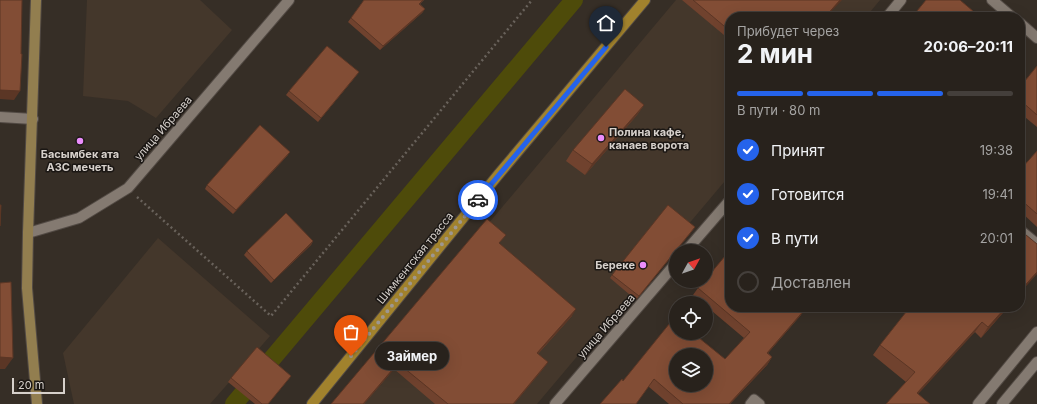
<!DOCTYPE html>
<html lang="ru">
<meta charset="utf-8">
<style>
:root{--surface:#28221c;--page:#302a25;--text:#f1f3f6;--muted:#a5a4a3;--line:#443f3b;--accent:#2563eb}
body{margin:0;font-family:Inter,sans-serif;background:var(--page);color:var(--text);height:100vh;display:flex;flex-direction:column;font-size:15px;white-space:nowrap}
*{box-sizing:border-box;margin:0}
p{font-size:13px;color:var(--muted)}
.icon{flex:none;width:22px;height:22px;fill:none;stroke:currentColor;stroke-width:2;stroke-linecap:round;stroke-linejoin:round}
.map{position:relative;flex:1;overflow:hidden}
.sheet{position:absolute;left:725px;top:12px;width:300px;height:300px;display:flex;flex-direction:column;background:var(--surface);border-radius:16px;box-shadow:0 4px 16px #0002,0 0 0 1px var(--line)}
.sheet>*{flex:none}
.needle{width:26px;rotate:50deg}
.buttons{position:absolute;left:669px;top:244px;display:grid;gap:8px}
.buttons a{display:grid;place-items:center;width:44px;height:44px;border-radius:50%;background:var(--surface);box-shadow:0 4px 16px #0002,0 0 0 1px var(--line);font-size:20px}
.scale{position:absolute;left:12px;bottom:10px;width:53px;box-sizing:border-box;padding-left:4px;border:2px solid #d6d0cb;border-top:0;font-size:11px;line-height:14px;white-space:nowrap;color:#d6d0cb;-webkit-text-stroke:3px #1b1714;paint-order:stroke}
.pin{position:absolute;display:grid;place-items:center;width:34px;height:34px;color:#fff;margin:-41px -17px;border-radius:50% 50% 50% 0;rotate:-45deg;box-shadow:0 0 4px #0007}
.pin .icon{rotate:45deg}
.courier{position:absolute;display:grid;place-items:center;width:40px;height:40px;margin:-20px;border:3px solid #2563eb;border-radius:50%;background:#fff;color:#222;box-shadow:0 1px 5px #0007}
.bubble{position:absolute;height:28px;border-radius:14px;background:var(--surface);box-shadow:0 4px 16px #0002,0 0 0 1px var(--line);font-size:13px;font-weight:700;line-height:28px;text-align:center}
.summary em{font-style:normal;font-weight:700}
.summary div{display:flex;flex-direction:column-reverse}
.summary{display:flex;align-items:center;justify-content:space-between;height:68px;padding:0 12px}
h1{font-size:26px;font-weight:700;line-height:30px}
.bar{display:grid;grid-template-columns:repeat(4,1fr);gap:6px 4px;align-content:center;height:48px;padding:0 12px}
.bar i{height:5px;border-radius:3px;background:var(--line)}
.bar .selected{background:var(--accent)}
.bar p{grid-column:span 4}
ol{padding:0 12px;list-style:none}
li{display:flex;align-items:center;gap:12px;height:44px}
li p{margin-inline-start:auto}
li .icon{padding:4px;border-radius:50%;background:var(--accent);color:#fff;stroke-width:4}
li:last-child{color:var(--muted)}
li i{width:22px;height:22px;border:2px solid var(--line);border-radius:50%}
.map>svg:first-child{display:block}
.built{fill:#44372b}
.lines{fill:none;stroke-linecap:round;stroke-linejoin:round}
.canal{stroke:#4e4b0a;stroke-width:18}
.lane-casing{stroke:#524a44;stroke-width:11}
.street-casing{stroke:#524a44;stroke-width:12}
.secondary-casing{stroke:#524a44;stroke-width:12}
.primary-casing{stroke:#524a44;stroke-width:12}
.path{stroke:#69625b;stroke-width:2.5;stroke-dasharray:2 3;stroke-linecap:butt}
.lane{stroke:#847a71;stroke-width:9}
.street{stroke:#847a71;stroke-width:10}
.secondary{stroke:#927e4f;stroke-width:10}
.primary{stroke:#a1822d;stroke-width:10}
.wall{fill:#70422e}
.shaded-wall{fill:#5b3625}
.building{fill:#824d35;stroke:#5b3625;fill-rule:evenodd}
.done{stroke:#9e9791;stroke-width:4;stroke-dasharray:0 7.2}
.route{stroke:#2563eb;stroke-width:5}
.poi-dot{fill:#eb8dfb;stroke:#1b1714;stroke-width:1.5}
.labels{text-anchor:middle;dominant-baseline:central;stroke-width:3;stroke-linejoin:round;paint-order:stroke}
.street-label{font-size:11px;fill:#d6d0cb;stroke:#1b1714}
.poi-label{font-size:11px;font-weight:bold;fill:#d6d0cb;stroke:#1b1714;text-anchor:start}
</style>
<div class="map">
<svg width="1037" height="404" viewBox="0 0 1037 404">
<rect width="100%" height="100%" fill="#362e26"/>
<g class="built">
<path d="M 87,0 L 200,0 L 232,30 L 156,118 L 128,101 L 83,96 Z"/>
<path d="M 676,0 L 880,0 L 866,17 L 730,17 L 730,175 L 537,404 L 337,404 Z"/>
<path d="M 158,238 L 270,336 L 210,404 L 74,404 L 63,353 Z"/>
</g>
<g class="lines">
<path class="canal" d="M 234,404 L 574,0"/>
<g class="lane-casing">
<path id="lane" d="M 750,404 L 754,399 L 760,404"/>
</g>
<g class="street-casing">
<g id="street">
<path d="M 992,0 L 1012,17"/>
<path d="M 887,17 L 901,0"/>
<path d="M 1020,23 L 1037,38"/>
<path d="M 0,117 L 33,119"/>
<path d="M 1020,230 L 1037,244"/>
<path d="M 28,233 L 79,218 L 128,188 L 289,0"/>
<path d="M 686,251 L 730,200"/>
<path d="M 555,404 L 676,263"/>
<path d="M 978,404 L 1037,332"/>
<path d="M 1002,404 L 1037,362"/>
</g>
</g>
<g class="secondary-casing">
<path id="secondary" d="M 36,0 L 28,233 L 27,288 L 37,404"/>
</g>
<g class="primary-casing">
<path id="primary" d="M 312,404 L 498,175 L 645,0"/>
</g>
<path class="path" d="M 137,197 L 271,316 L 532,0"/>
<use href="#lane" class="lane"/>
<use href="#street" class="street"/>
<use href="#secondary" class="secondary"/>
<use href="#primary" class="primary"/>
</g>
<g class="wall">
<path d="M 364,0 L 424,0 L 420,4 L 425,9 L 422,13 L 380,50 L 348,22 Z"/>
<path d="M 682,0 L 842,0 L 730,17 L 730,40 Z"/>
<path d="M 1037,66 L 1037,127 L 1020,113 L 1020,87 Z"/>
<path d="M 356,76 L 318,122 L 286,95 L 289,91 Z"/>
<path d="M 644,105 L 637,115 L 585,175 L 566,161 L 573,150 Z"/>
<path d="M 1037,151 L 1037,227 L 1020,211 L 1020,170 Z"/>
<path d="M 288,155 L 233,214 L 205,189 L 207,185 Z"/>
<path d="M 692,231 L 636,300 L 610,278 L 612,275 Z"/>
<path d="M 313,241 L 311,245 L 271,283 L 244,255 L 247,251 Z"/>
<path d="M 500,244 L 572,316 L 538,354 L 548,362 L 543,369 L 514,404 L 435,404 L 394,369 L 364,404 L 331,404 Z"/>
<path d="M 698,288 L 801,315 L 768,353 L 772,357 L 767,365 L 730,404 L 669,404 L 649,387 L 623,381 L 725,359 L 744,338 L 706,306 L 706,303 L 702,303 L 693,295 Z"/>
<path d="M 1008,307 L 981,338 L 975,332 L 886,404 L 906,382 L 873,355 L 880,345 L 926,308 Z"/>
<path d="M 291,376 L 268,404 L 255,404 L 228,382 L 231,378 Z"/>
</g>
<g class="shaded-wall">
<path d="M 840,0 L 842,0 L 826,17 L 825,17 Z"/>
<path d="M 425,9 L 422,13 L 380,50 L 383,46 Z"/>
<path d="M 359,72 L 356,76 L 318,122 L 321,118 Z"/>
<path d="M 0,90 L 20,91 L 14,100 L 0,99 Z"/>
<path d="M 644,105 L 637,115 L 585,175 L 592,164 Z"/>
<path d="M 290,152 L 288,155 L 233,214 L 236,210 Z"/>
<path d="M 695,227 L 692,231 L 636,300 L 639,296 Z"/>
<path d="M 313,241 L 311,245 L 271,283 Z"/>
<path d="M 1037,272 L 1037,274 L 1020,293 L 1020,291 Z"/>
<path d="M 1006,307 L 1008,307 L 981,338 L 988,327 Z"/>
<path d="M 806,308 L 801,315 L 762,360 L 767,353 Z"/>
<path d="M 576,309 L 572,316 L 532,360 L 537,353 Z"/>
<path d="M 982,322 L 975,332 L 910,403 L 917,393 Z"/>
<path d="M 0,357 L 13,358 L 5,369 L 0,369 Z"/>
<path d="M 772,357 L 767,365 L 730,404 L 729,404 Z"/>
<path d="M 548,362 L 543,369 L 514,404 L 513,404 Z"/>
<path d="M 398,363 L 394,369 L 364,404 L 363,404 Z"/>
</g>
<g class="building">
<path d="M 0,0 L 22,0 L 21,54 L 22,54 L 20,91 L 0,90 Z"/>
<path d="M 364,0 L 423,0 L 419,4 L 425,9 L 383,46 L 351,18 Z"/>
<path d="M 693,0 L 840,0 L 825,17 L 730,17 L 730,31 Z"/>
<path d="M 926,0 L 960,0 L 980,17 L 912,17 Z"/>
<path d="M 327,46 L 359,72 L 321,118 L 289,91 Z"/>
<path d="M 1037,66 L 1037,115 L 1020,100 L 1020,87 Z"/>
<path d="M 625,89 L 644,105 L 592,164 L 573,150 Z"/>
<path d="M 260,125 L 290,152 L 236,210 L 207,185 Z"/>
<path d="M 1037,151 L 1037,214 L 1020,199 L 1020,170 Z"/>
<path d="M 0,205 L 1,205 L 0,226 Z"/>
<path d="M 668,205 L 695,227 L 639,296 L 612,275 Z"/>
<path d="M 286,213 L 313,241 L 274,280 L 247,251 Z"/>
<path d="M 487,219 L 506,235 L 499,243 L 576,309 L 537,353 L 548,362 L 513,404 L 448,404 L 398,363 L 363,404 L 331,404 Z"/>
<path d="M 1020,230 L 1037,244 L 1037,272 L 1020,291 Z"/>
<path d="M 730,250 L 730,307 L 805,307 L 806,308 L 767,353 L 772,357 L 729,404 L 683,404 L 654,379 L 636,404 L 600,404 L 622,379 L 623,381 L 674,318 L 676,319 L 676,333 L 693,333 L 725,359 L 750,332 L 698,288 L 704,281 L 706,281 L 706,279 ZM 676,355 L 706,355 L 706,385 L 676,385 Z"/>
<path d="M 11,282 L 13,358 L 0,357 L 0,283 Z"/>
<path d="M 910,307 L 925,307 L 926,308 L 927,307 L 1006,307 L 988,327 L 982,322 L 917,393 L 930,404 L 886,404 L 915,372 L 880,345 Z"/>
<path d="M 257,347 L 291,376 L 268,404 L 262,404 L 231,378 Z"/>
</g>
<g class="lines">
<path class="done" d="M 351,356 L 478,200"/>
<path class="route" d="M 478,200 L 606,47"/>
</g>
<g class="poi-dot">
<circle cx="601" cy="138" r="4"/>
<circle cx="80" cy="141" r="4"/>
<circle cx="643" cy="265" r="4"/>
</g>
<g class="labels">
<g class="street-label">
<text transform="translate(163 128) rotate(-49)">улица Ибраева</text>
<text transform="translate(415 258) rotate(-51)">Шимкентская трасса</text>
<text transform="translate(606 326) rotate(-49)">улица Ибраева</text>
</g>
<g class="poi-label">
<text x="609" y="132">Полина кафе,<tspan x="609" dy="13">канаев ворота</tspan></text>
<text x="80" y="154" text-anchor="middle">Басымбек ата<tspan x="80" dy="13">АЗС мечеть</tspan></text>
<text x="635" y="265" text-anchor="end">Береке</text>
</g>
</g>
</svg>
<div class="buttons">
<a><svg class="needle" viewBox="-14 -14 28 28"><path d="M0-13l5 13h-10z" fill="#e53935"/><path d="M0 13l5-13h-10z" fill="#a5a4a3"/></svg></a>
<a><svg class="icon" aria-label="locate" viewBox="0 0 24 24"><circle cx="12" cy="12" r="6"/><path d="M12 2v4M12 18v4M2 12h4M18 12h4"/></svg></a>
<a><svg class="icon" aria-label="layers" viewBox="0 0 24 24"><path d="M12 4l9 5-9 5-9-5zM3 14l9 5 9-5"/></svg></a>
</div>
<div class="scale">20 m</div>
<div class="pin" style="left:351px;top:356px;background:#ea580c"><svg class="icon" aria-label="bag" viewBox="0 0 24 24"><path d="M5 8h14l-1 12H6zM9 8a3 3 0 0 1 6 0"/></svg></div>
<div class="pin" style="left:606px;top:47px;background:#1f2937"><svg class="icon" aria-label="home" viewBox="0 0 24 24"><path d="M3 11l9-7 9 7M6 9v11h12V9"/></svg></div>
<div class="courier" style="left:478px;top:200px"><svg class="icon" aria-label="car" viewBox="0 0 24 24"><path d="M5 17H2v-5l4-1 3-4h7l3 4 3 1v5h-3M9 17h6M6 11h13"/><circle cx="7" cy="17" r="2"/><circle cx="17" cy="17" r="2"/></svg></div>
<div class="bubble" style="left:375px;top:342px;width:74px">Займер</div>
<section class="sheet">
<div class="summary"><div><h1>2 мин</h1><p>Прибудет через</p></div><em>20:06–20:11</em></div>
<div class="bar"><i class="selected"></i><i class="selected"></i><i class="selected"></i><i></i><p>В пути · 80 m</p></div>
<ol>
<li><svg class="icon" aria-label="check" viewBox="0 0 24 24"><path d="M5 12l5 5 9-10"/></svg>Принят<p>19:38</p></li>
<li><svg class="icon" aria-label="check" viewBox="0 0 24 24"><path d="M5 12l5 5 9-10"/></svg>Готовится<p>19:41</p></li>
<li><svg class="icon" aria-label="check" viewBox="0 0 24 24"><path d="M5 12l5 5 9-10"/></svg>В пути<p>20:01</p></li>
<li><i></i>Доставлен</li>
</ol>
</section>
</div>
